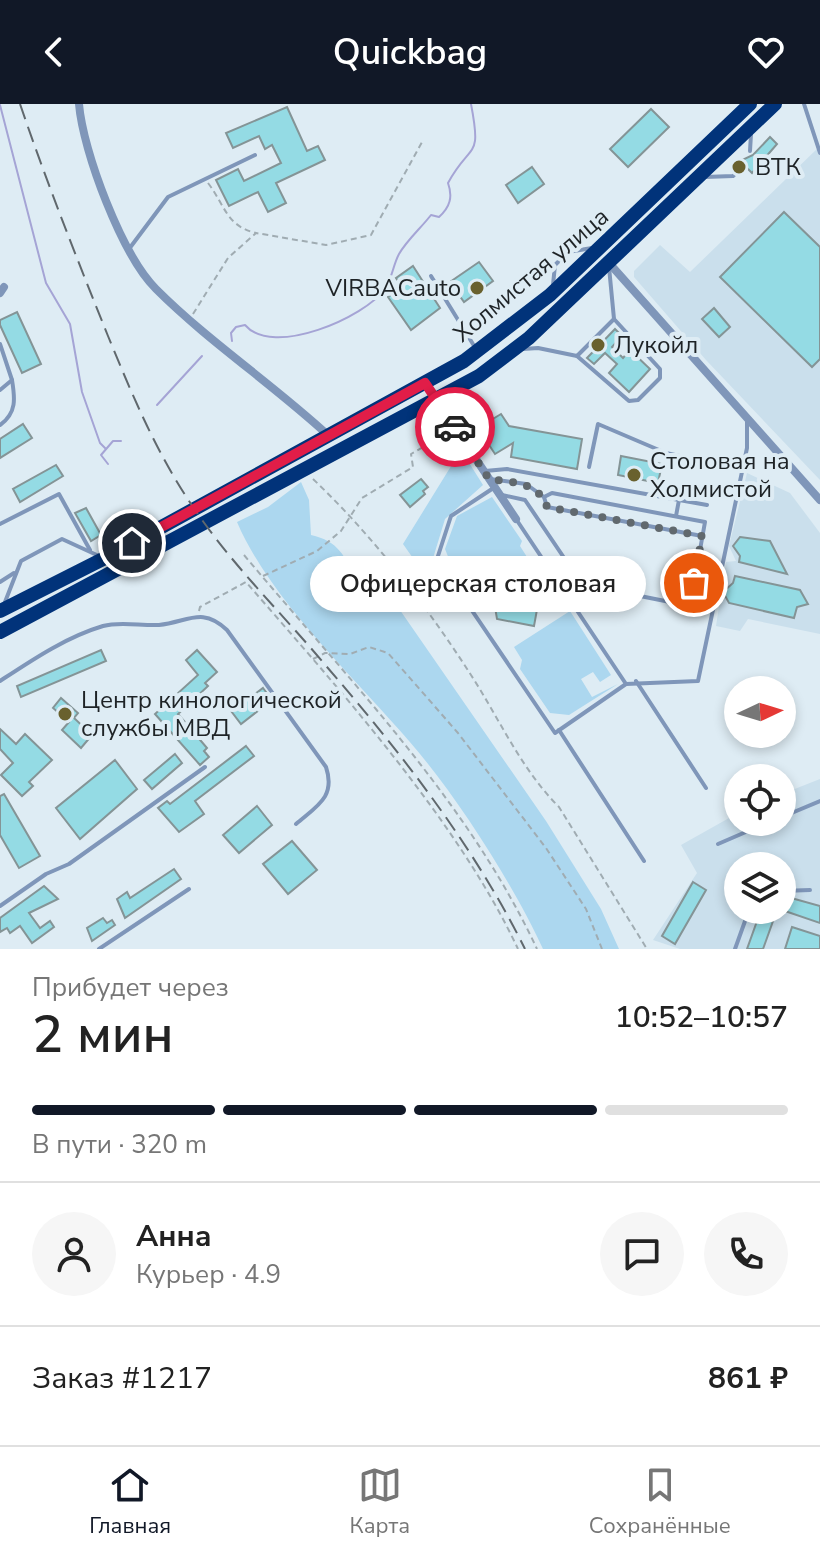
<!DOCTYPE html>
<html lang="ru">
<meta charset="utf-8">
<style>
:root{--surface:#fff;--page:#f6f6f6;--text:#222;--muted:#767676;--line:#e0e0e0;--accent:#111827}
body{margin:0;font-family:"Nunito Sans",sans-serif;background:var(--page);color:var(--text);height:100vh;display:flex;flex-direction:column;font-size:30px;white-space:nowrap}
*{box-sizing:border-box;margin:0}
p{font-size:26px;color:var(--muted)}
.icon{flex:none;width:44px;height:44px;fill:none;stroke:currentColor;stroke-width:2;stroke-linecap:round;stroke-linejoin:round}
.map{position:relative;height:845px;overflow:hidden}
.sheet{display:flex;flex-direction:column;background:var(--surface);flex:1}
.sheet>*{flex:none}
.needle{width:52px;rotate:86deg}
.buttons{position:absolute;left:724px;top:572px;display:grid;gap:16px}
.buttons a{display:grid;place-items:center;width:72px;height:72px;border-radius:50%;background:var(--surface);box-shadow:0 4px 12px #0003;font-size:40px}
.pin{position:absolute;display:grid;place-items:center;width:68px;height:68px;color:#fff;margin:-34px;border:4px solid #fff;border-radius:50%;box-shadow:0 2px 8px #0007}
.courier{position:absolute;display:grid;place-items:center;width:80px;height:80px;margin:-40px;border:6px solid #e11d48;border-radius:50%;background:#fff;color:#222;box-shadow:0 2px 10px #0007}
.bubble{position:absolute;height:56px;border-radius:28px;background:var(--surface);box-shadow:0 4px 12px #0003;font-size:26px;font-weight:600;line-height:56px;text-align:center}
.summary em{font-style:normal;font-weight:600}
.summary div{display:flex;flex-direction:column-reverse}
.summary{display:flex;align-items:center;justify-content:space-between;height:136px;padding:0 32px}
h1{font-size:52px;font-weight:600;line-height:60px}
.bar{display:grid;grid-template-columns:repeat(4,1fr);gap:12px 8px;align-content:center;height:96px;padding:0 32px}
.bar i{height:10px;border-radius:6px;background:var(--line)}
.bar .current{background:var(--accent)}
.bar p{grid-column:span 4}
.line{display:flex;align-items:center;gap:20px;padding:0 32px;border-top:2px solid var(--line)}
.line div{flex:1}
.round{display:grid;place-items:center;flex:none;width:84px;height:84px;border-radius:42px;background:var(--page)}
header{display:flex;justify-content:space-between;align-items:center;height:104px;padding:0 32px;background:var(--accent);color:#fff;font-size:36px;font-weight:600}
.menu{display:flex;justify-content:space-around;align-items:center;height:112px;border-top:2px solid var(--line);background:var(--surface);font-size:22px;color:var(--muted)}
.menu a{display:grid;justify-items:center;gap:4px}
.menu .current{color:var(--accent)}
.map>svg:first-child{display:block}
.built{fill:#cadfec;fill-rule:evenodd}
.green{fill:#acd7ef}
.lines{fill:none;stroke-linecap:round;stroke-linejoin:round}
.stream{stroke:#a5a4d5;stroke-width:2}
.building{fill:#94dbe4;stroke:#849496;stroke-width:2}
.path{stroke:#a0acb2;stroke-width:2;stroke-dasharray:6 4;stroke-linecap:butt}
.lane{stroke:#7f96b9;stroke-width:4}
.street{stroke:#7f96b9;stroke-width:8}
.highway{stroke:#01337a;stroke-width:14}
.rail{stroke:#60686d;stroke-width:2;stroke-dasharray:16 8;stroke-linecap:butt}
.done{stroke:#61696e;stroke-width:8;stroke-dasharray:0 14.4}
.route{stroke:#e11d48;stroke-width:10}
.poi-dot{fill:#69612e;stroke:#deecf4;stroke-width:3}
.labels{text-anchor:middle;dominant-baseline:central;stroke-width:8;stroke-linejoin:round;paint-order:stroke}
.poi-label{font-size:24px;fill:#1e2326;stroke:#deecf4;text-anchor:start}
.street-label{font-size:24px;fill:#1e2326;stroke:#deecf4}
</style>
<header><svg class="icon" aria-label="back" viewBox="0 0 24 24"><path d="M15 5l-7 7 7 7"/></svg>Quickbag<svg class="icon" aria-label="heart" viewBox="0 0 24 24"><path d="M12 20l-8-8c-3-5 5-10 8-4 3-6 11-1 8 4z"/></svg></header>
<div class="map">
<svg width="820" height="845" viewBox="0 0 820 845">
<rect width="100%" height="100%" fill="#deecf4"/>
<g class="built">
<path d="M 820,42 L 820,376 L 706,256 L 634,173 L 634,167 L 660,141 L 690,168 Z"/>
<path d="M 747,369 L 790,389 L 820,429 L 820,530 L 748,515 L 740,527 L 716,522 L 726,458 L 736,457 L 729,442 Z"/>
<path d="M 820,675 L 820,845 L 680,845 L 653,836 L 697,769 L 681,741 L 738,709 L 738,718 L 782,718 L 782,690 ZM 738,762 L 782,762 L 782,806 L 738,806 Z"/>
</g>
<g class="green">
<path d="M 461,346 L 483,381 L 445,415 L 427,474 L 403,440 Z"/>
<path d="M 301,378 L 309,396 L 311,431 C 338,437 346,452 355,477 L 370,475 L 384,483 L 546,717 L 601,805 L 619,845 L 543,845 C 515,784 463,702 420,650 C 363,581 272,500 237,418 L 268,403 Z"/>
<path d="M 492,393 L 522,437 L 520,442 L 527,453 L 477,488 L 466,472 L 455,470 L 445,445 L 457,412 Z"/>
<path d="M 570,507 L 611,571 L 600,578 L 593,568 L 581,575 L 592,593 L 618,580 L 569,611 L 550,609 L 520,565 L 522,556 L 514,543 Z"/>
</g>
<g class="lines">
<g class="stream">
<path d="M 0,1 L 46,179 L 70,220 L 82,288 L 100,339 L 105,344"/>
<path d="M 232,237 L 231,229 L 236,223 L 245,221 C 273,254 365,213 385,185 C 392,175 393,161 399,150 C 407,136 421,124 431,111 L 439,113 C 450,103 453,93 448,79 C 471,37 482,57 471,0"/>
<path d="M 157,301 L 202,252"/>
<path d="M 108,360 L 101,351 L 113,337 L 121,337"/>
</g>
</g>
<g class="building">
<path d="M 287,3 L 307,47 L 318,42 L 325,56 L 276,79 L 286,99 L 268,108 L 258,88 L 229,102 L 216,76 L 238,65 L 244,77 L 281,59 L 272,41 L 265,45 L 259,32 L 233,44 L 226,29 Z"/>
<path d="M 651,5 L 669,23 L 628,63 L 610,45 Z"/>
<path d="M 770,33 L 777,40 L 752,69 L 740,57 L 753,51 Z"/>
<path d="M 532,63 L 544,80 L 518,99 L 506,81 Z"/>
<path d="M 784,108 L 820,143 L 820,255 L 812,263 L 720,173 Z"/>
<path d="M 479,158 L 493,177 L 464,198 L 450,178 Z"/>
<path d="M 413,162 L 440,204 L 411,226 L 388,193 L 402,183 L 396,174 Z"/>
<path d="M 714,204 L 730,223 L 719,233 L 702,215 Z"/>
<path d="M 17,208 L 41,260 L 22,269 L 0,221 L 0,216 Z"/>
<path d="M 615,225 L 622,232 L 612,243 L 623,254 L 630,246 L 650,265 L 629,288 L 609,269 L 617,260 L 605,249 L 594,260 L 587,254 Z"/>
<path d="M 501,310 L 509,322 L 582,335 L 577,365 L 511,353 L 513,339 L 495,350 L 478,324 Z"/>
<path d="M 23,320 L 32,334 L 0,354 L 0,335 Z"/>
<path d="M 621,352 L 662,360 L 658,379 L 618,371 Z"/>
<path d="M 56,361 L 63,372 L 20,398 L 13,385 Z"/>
<path d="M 421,375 L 428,383 L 423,387 L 425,390 L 410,403 L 400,391 Z"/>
<path d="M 86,404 L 101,431 L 91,437 L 75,409 Z"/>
<path d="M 740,433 L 770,437 L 787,470 L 739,458 L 740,452 L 733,442 Z"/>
<path d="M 735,472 L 800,486 L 808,500 L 797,503 L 794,514 L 729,499 L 723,488 L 733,479 Z"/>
<path d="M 504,477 L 541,484 L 543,497 L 538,500 L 534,522 L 497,515 L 495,503 L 500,499 Z"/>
<path d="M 101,546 L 106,557 L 21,593 L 17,582 Z"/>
<path d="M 197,546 L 217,568 L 205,579 L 208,582 L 178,610 L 207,644 L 204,647 L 209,653 L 200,661 L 155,610 L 198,571 L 186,556 Z"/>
<path d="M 263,584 L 272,596 L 241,620 L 228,603 L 235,598 L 238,603 Z"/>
<path d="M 61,594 L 78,609 L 74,614 L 92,631 L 81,644 L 62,626 L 69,618 L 53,604 Z"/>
<path d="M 0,625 L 16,640 L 25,630 L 52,656 L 29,678 L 33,682 L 22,692 L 1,671 L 13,659 L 0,645 Z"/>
<path d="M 246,642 L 254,652 L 195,697 L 204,710 L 179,728 L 158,704 L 167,697 L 170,700 Z"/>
<path d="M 175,650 L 182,659 L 152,685 L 144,676 Z"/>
<path d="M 115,656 L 137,685 L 80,735 L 56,704 Z"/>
<path d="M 4,690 L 40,752 L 19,764 L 0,731 L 0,692 Z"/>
<path d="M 257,702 L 272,721 L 239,749 L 223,731 Z"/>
<path d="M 292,737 L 317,766 L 288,790 L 263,760 Z"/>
<path d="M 174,765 L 181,775 L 125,814 L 117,795 L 127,788 L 130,794 Z"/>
<path d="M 693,778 L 706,786 L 675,840 L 662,832 Z"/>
<path d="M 44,782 L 58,795 L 29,809 L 40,824 L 50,817 L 54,823 L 32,839 L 20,822 L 10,829 L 7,824 L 0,828 L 0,814 Z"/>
<path d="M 784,792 L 820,802 L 820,819 L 782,806 Z"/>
<path d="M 761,806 L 777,806 L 763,845 L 747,845 Z"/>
<path d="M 103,814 L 107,819 L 112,816 L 115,821 L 92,837 L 87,824 Z"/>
<path d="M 792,823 L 820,832 L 820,845 L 785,845 Z"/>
</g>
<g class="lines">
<g class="path">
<path d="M 208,79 C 225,101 226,122 256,129"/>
<path d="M 193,210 L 228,154 L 256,129 L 326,141 L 371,131 L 422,38"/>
<path d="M 313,375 C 373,432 426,501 471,571 C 500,616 521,665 559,703 L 647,845"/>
<path d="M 244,451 C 348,575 468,697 537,845"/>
<path d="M 529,463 L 536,458"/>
<path d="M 263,472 L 317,447 L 341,427 L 362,394 L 413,363 L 411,350 L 448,329"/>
<path d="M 199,507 L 200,503 L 246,478 C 339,585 458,717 518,845"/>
<path d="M 313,555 L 325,549 L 350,550 L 369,543 L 388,549 L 458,629 L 546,744 L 586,805 L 602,845"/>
</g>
<g class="lane">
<path d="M 804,0 L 820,49"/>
<path d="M 750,47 L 751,30"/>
<path d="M 705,73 L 733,72 L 741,64"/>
<path d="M 129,145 L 168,93 L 255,51"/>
<path d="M 431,172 L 476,245"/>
<path d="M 553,181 L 555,161 L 568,148 L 592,144"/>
<path d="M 0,240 L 12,276 L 0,286"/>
<path d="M 523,245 L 538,244 L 577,252 L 614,215 L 609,163"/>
<path d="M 577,252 L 629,297 L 638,296 L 660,274 L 660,265 L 614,215"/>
<path d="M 0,321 C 17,309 15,294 12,276"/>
<path d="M 589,363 L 598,320 L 666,349 L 742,366"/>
<path d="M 485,367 L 507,365 L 707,401"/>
<path d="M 490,375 L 526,380 L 544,393 L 552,389 L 705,418 L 690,502 L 590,482 L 577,473 L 525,396 L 502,391"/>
<path d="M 495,383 L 451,412 L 437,455 L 555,629 L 626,580 L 698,577 L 747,344 L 747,318"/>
<path d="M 544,393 L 547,403 L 702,432"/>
<path d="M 676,412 L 679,396"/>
<path d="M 516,415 L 626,580"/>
<path d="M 0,420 L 59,390 L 90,446"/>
<path d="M 0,478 L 14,469"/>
<path d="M 5,498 L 21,457 L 62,435 L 99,452"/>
<path d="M 0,577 C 32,556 66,533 103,522 C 120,517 141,522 159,521 C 188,518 202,502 227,526 L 326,663 C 336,693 317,702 296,720"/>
<path d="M 636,577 L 706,684"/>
<path d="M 559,626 L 644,757"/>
<path d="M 782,713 L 820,697"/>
<path d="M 718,740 L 769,718"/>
<path d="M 782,787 L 810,786"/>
<path d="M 0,802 L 46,770 L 69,760 L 205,663"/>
<path d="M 99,845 L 189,785"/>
<path d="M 735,845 L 749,806"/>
</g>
<g class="street">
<path d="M 79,0 C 83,48 122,151 156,185 C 209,238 274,281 329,332"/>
<path d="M 609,159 L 820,396"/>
<path d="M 0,189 L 4,183"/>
<path d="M 425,279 L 516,415"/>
</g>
<g class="highway">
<path d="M 0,507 L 105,454 L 464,257 L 550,191 L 750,0"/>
<path d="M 0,528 L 479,272 L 529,234 L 775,0"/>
</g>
<path class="rail" d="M 20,0 C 47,79 77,155 108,232 C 136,300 161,360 205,420 C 242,471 287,515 327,563 C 402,650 474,742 525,845"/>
</g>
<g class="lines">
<path class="done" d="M 455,323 L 489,375 C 512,378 539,378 547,403 L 702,432 L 694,479"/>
<path class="route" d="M 132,439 L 425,279 L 455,323"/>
</g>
<g class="poi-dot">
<circle cx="739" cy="63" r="8"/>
<circle cx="477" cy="184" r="8"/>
<circle cx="598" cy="241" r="8"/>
<circle cx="634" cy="371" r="8"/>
<circle cx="65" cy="610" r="8"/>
</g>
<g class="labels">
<g class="poi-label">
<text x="755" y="63">ВТК</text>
<text x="461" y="184" text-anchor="end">VIRBACauto</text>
<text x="614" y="241">Лукойл</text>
<text x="650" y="357">Столовая на<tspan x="650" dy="28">Холмистой</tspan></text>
<text x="81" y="596">Центр кинологической<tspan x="81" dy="28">службы МВД</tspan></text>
</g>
<g class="street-label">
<text transform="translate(531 171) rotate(-40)">Холмистая улица</text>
</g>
</g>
</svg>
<div class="buttons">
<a><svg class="needle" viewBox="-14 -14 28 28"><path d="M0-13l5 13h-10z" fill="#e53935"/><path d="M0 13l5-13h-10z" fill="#767676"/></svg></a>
<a><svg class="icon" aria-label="locate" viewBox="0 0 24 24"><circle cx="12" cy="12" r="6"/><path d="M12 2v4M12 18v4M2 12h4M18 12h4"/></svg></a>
<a><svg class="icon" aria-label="layers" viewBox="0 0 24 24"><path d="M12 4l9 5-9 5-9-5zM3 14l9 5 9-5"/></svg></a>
</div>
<div class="pin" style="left:694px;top:479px;background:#ea580c"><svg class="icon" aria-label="bag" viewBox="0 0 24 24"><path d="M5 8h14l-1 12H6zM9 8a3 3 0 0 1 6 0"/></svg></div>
<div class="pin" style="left:132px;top:439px;background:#1f2937"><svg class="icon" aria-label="home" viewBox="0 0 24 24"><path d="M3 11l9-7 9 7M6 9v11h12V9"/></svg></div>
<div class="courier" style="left:455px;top:323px"><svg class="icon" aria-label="car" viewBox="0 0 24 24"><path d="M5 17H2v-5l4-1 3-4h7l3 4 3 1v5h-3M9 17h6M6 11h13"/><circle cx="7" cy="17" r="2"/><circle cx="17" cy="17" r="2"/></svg></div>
<div class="bubble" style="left:310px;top:452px;width:336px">Офицерская столовая</div>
</div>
<section class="sheet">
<div class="summary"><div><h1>2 мин</h1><p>Прибудет через</p></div><em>10:52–10:57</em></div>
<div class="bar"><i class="current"></i><i class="current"></i><i class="current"></i><i></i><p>В пути · 320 m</p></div>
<div class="line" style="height:144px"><a class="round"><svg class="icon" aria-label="person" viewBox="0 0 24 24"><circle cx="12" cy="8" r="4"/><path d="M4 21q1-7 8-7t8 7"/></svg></a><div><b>Анна</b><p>Курьер · 4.9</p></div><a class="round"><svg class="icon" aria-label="chat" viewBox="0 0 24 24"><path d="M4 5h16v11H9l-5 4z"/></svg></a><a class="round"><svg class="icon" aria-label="phone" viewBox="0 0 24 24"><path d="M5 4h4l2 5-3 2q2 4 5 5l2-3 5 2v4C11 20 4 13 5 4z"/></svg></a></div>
<div class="line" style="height:104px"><div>Заказ #1217</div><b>861 ₽</b></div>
</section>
<nav class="menu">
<a class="current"><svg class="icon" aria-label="home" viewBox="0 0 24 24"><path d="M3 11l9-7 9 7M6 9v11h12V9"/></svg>Главная</a>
<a><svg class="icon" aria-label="map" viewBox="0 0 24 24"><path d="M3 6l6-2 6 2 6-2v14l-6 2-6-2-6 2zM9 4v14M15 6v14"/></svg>Карта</a>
<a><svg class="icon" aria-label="saved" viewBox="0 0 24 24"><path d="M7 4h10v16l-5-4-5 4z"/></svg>Сохранённые</a>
</nav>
